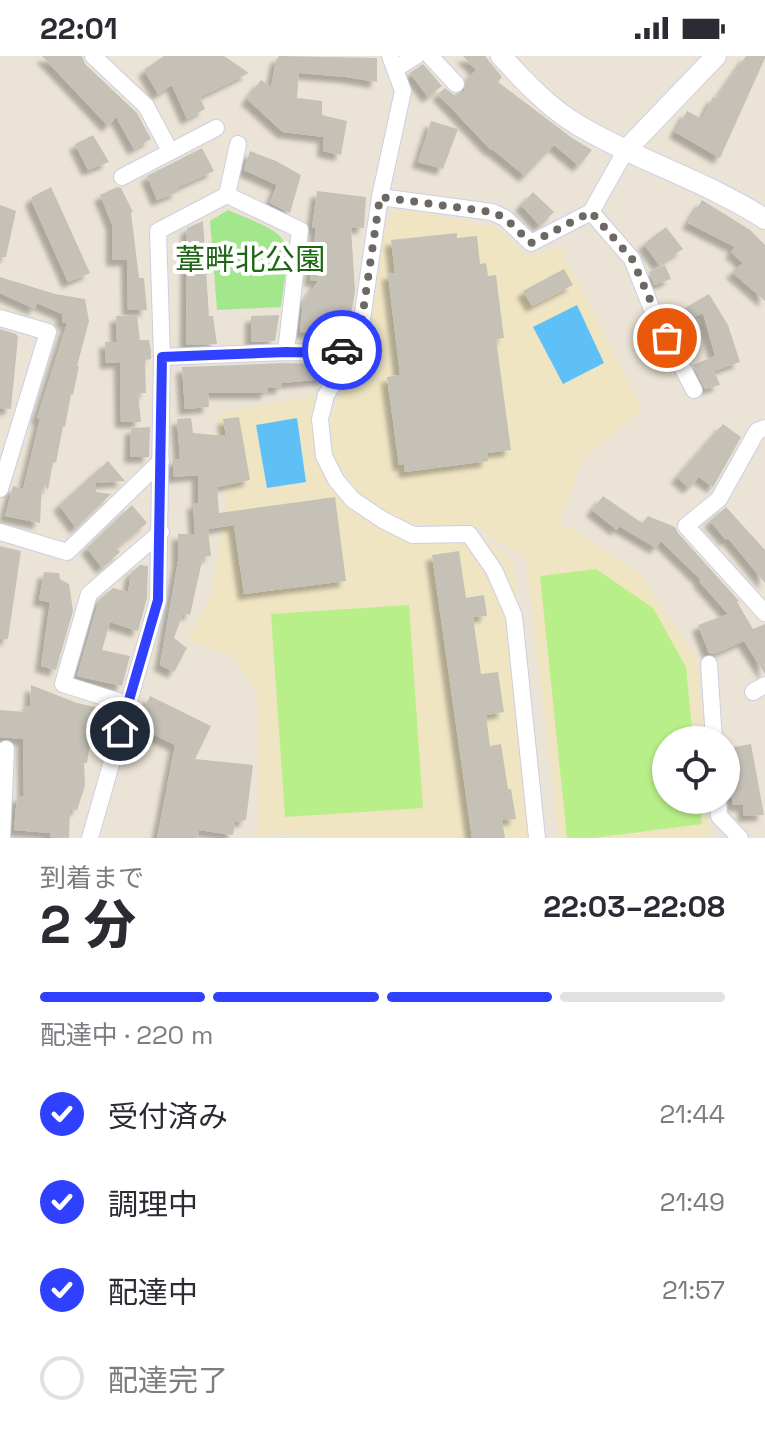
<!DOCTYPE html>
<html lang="ja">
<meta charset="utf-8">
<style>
:root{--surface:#fff;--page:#f7f7f7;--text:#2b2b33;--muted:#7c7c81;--line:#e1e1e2;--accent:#2f41ff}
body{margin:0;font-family:"Space Grotesk","Noto Sans JP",sans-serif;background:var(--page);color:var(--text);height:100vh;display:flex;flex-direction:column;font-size:30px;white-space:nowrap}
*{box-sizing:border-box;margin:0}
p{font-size:26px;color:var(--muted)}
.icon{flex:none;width:44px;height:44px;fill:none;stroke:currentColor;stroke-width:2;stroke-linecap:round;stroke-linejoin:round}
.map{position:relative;height:782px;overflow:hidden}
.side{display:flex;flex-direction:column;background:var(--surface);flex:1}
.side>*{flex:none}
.fabs{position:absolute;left:652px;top:670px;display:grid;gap:16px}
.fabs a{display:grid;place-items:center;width:88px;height:88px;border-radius:50%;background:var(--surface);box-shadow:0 2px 6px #0004;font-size:40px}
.pin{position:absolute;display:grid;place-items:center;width:68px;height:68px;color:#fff;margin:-34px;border:4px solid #fff;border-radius:50%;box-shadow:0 2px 8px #0007}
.courier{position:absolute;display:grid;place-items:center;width:80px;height:80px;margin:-40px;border:6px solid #2f41ff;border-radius:50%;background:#fff;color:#222;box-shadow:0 2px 10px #0007}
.headline em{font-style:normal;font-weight:800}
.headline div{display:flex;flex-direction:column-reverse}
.headline{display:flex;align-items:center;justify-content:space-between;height:136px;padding:0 40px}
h1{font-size:52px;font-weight:800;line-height:60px}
.bar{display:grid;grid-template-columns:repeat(4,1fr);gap:12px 8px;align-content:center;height:96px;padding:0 40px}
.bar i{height:10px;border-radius:6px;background:var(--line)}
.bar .selected{background:var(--accent)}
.bar p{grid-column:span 4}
ol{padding:0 40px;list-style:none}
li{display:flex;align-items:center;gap:24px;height:88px}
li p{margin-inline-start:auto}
li .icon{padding:8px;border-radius:50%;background:var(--accent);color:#fff;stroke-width:4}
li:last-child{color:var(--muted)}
li i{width:44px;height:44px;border:4px solid var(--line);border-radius:50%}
.status{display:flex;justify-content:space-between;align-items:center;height:56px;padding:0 40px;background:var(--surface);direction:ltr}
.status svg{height:22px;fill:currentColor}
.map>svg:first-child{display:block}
.education{fill:#efe5c3}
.green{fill:#a3e78d}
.pitch{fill:#b9ef88}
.water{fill:#5fc0f7}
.building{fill:#c6c1b6;filter:url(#shadow)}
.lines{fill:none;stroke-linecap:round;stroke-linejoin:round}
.minor-casing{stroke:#cccee2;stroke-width:18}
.tertiary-casing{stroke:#cccee2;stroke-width:22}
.minor{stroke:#fff;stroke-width:16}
.tertiary{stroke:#fff;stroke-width:20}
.done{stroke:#6c6964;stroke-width:8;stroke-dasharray:0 14.4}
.route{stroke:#2f41ff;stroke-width:10}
.labels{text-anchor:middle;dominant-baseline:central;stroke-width:8;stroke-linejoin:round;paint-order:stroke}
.park-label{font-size:30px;fill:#1d6614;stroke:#fff}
</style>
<div class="status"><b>22:01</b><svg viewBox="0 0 49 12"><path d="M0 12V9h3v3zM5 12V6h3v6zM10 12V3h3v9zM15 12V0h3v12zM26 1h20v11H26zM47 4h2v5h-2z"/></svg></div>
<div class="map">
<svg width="765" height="782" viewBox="0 0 765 782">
<defs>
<filter id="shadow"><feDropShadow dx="-6" dy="6" stdDeviation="2" flood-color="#0004"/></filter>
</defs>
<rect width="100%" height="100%" fill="#ebe4d6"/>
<g class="education">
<path d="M 397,152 L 497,171 L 527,201 L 560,191 L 642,354 L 582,404 L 560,466 L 640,518 L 698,606 L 703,684 L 666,684 L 666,744 L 707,744 L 710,782 L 559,782 L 526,503 L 482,474 L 417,473 L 358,437 L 332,399 L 330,363 L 347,321 L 368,289 L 386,164 Z"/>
<path d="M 313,339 L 312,363 L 318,400 L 334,434 L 372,465 L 465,484 L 482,481 L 513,504 L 543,782 L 329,782 L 283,777 L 258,781 L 257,640 L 233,599 L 187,585 L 212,537 L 227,447 L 217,358 Z"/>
</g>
<path class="green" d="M 228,154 C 297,183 290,177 281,251 L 217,254 L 210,165 Z"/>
<g class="pitch">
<path d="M 596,513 L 653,552 L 686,611 L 693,684 L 666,684 L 666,744 L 699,744 L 702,768 L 593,782 L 567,782 L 540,520 Z"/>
<path d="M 409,549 L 423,752 L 285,761 L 271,558 Z"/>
</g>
<g class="water">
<path d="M 577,249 L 604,307 L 563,328 L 533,271 Z"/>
<path d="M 297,362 L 306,426 L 267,432 L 256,369 Z"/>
</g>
<g class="building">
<path d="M 42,0 L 82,0 L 85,8 L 137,57 L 151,83 L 134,93 L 116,61 L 108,70 Z"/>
<path d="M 164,0 L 224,0 L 249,17 L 200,41 L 205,53 L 187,63 L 172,29 L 158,38 L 144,14 Z"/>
<path d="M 279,0 L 377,2 L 377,26 L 346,21 L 299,17 L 297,42 L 322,45 L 322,59 L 347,65 L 341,99 L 323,95 L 324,81 L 283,76 L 247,43 L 261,24 L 271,31 L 276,4 Z"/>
<path d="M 463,0 L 485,0 L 502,21 L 498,26 L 572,82 L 592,94 L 579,110 L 554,89 L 525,120 L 492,93 L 491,94 L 438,38 L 445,32 L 454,39 L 464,35 L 466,24 L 476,14 Z"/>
<path d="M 746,0 L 765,0 L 765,2 L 720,102 L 675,76 L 687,55 L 702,63 L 713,41 L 717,42 Z"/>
<path d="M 423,8 L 442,30 L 428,41 L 410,17 Z"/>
<path d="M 431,65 L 458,73 L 443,113 L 418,106 Z"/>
<path d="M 93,79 L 109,106 L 88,114 L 75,88 Z"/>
<path d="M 202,92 L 214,115 L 176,132 L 178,136 L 157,144 L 147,120 Z"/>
<path d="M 250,95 L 276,105 L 301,119 L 290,157 L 270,147 L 277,129 L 244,114 Z"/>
<path d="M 51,131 L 90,217 L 68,226 L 32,146 L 32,141 Z"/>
<path d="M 117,131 L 121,132 L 133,156 L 131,157 L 139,222 L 144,222 L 147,254 L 128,254 L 127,204 L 112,204 L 112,168 L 100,139 Z"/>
<path d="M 317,135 L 366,141 L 364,172 L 351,171 L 355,235 L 349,272 L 322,271 L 322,277 L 300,276 L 303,247 L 318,225 L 310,224 L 316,172 L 312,172 Z"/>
<path d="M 533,136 L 554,156 L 540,170 L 521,149 Z"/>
<path d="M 702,144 L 750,174 L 765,189 L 765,245 L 732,216 L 743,207 L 731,196 L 735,191 L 688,167 Z"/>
<path d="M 0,149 L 16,155 L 6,201 L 0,201 Z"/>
<path d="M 203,165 L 209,260 L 213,260 L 217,288 L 186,289 L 187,172 Z"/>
<path d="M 666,171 L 683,193 L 659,209 L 644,188 Z"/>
<path d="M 457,177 L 457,182 L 477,180 L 480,208 L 486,207 L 488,220 L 496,219 L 504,282 L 496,283 L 511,394 L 487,397 L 488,405 L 405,416 L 404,408 L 399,409 L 387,321 L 400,319 L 388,218 L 395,217 L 391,184 Z"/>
<path d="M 665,209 L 671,223 L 654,229 L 649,216 Z"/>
<path d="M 564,213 L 573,229 L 532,250 L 523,235 Z"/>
<path d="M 0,221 L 55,238 L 85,243 L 89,265 L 77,310 L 79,310 L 73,339 L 71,338 L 65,371 L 63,370 L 56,407 L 53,406 L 48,434 L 42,426 L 40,467 L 5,460 L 13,430 L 23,433 L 40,363 L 37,362 L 67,267 L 62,266 L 62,258 L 37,247 L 35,253 L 0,237 Z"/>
<path d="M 709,238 L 728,269 L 740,306 L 714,315 L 720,329 L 705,333 L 693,309 L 715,300 L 703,257 L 675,270 L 670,261 Z"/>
<path d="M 137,259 L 140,284 L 149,284 L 151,295 L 151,303 L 145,304 L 146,337 L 138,337 L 141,366 L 121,366 L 120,306 L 106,307 L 105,286 L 117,286 L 116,260 Z"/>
<path d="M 279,259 L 275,285 L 251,286 L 251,260 Z"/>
<path d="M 0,273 L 16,278 L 18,281 L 11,353 L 0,352 Z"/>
<path d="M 286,307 L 326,308 L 327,318 L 323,323 L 282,327 L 282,332 L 268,332 L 267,337 L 208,337 L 209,351 L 185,353 L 182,311 Z"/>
<path d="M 239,361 L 250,424 L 217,431 L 219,457 L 335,441 L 346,525 L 244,538 L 234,469 L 208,473 L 211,500 L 203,501 L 190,559 L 183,557 L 174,582 L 187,592 L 174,616 L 160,609 L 178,505 L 178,478 L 195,478 L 193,447 L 198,447 L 198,419 L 173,421 L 173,403 L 180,403 L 177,363 L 191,362 L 193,377 L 226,380 L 223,363 Z"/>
<path d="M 723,368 L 741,381 L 713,431 L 699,421 L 689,432 L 677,421 Z"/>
<path d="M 150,371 L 149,401 L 130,401 L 131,372 Z"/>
<path d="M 108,405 L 125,425 L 96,427 L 96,436 L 111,438 L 76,472 L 59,449 Z"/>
<path d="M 603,440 L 642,467 L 648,460 L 675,471 L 678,477 L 739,545 L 737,546 L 753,573 L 765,568 L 765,618 L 744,585 L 714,598 L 709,597 L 698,569 L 728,558 L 699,525 L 701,524 L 661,485 L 656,492 L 619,470 L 617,474 L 592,454 Z"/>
<path d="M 132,449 L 147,467 L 116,492 L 120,496 L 102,512 L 87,492 Z"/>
<path d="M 726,451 L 765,494 L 765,527 L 728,482 L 726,484 L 710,465 Z"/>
<path d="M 0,490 L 21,495 L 8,583 L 0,583 Z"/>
<path d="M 459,495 L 466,542 L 484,539 L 487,560 L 473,561 L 481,618 L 498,616 L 504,656 L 486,659 L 490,690 L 501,688 L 508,733 L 511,733 L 516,763 L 502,764 L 505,782 L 472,782 L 432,499 Z"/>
<path d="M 140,509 L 148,510 L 147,542 L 138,575 L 110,566 L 102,594 L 130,600 L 122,630 L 77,620 L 99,544 L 113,532 L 128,536 L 131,517 Z"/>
<path d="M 44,516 L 59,517 L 60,523 L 69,528 L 73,555 L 56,614 L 41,610 L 50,546 L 39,544 Z"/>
<path d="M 31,629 L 77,647 L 112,655 L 107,681 L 92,676 L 87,707 L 84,707 L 85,730 L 77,754 L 70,753 L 69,782 L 50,781 L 50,777 L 14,774 L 17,740 L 24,740 L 23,683 L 0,681 L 0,654 L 25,656 L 26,650 L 30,650 Z"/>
<path d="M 150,640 L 211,670 L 195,703 L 253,709 L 246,764 L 235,766 L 233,779 L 199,774 L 197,782 L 157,782 L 175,689 L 136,670 Z"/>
<path d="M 751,688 L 764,759 L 744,760 L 743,749 L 733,749 L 726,704 L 737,702 L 734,691 Z"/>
</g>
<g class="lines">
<g class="minor-casing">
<g id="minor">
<path d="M 93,0 L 146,50 L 170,95"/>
<path d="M 390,0 L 403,35 L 380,141 L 358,290 L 326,339 L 320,363 L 324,400 L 336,424 L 353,444 L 383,464 L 413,479 L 469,478 L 494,514 L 514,560 L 537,782"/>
<path d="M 430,0 L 456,28"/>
<path d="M 395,13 L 416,0"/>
<path d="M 122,121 L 216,72"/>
<path d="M 227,139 L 238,88"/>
<path d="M 380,141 L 492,156 L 505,162 L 531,187 L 591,156 L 626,94"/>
<path d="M 591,156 L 632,203 L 653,256 L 694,334"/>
<path d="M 0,262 L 48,276 L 0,433"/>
<path d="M 286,296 L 300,174 L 227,139 L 158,175 L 162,301 L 286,296 L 329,297 L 358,290"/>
<path d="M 765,372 L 757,375 L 719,443 L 686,470 L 765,557"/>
<path d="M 0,476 L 67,496 L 161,405"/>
<path d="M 709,608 L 714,684"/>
<path d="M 753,636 L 765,629"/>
<path d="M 127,648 L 63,628 L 89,538 L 161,476"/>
<path d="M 718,744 L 719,760 L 740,782"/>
<path d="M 2,782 L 6,693"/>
<path d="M 90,782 L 158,544 L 162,301"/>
</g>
</g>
<g class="tertiary-casing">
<g id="tertiary">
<path d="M 501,0 C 524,25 549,52 578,69 C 638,105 706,125 765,163"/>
<path d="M 626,94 L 716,0"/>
</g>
</g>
<use href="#minor" class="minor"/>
<use href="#tertiary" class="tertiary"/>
</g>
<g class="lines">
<path class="done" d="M 342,294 L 358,290 L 380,141 L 492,156 L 505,162 L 531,187 L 591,156 L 632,203 L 667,282"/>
<path class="route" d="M 120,675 L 158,544 L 162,301 L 286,296 L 329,297 L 342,294"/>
</g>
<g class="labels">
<g class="park-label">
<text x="250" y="203">葦畔北公園</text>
</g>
</g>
</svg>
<div class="fabs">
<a><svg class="icon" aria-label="locate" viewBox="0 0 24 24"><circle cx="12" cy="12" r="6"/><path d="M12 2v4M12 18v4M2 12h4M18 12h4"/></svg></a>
</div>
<div class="pin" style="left:667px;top:282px;background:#ea580c"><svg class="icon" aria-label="bag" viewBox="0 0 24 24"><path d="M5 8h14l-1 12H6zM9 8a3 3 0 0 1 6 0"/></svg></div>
<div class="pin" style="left:120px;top:675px;background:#1f2937"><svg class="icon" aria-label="home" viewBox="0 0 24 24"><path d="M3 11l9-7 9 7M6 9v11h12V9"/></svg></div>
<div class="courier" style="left:342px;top:294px"><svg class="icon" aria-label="car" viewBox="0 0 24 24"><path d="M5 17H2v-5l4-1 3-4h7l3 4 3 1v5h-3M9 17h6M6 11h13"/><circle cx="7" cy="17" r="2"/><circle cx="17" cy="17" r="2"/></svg></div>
</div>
<section class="side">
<div class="headline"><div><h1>2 分</h1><p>到着まで</p></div><em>22:03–22:08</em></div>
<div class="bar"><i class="selected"></i><i class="selected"></i><i class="selected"></i><i></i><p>配達中 · 220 m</p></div>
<ol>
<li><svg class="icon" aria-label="check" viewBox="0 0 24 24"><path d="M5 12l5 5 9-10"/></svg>受付済み<p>21:44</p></li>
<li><svg class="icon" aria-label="check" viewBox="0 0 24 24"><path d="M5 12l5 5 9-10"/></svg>調理中<p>21:49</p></li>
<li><svg class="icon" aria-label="check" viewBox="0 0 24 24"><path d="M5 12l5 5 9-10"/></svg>配達中<p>21:57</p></li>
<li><i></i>配達完了</li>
</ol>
</section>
